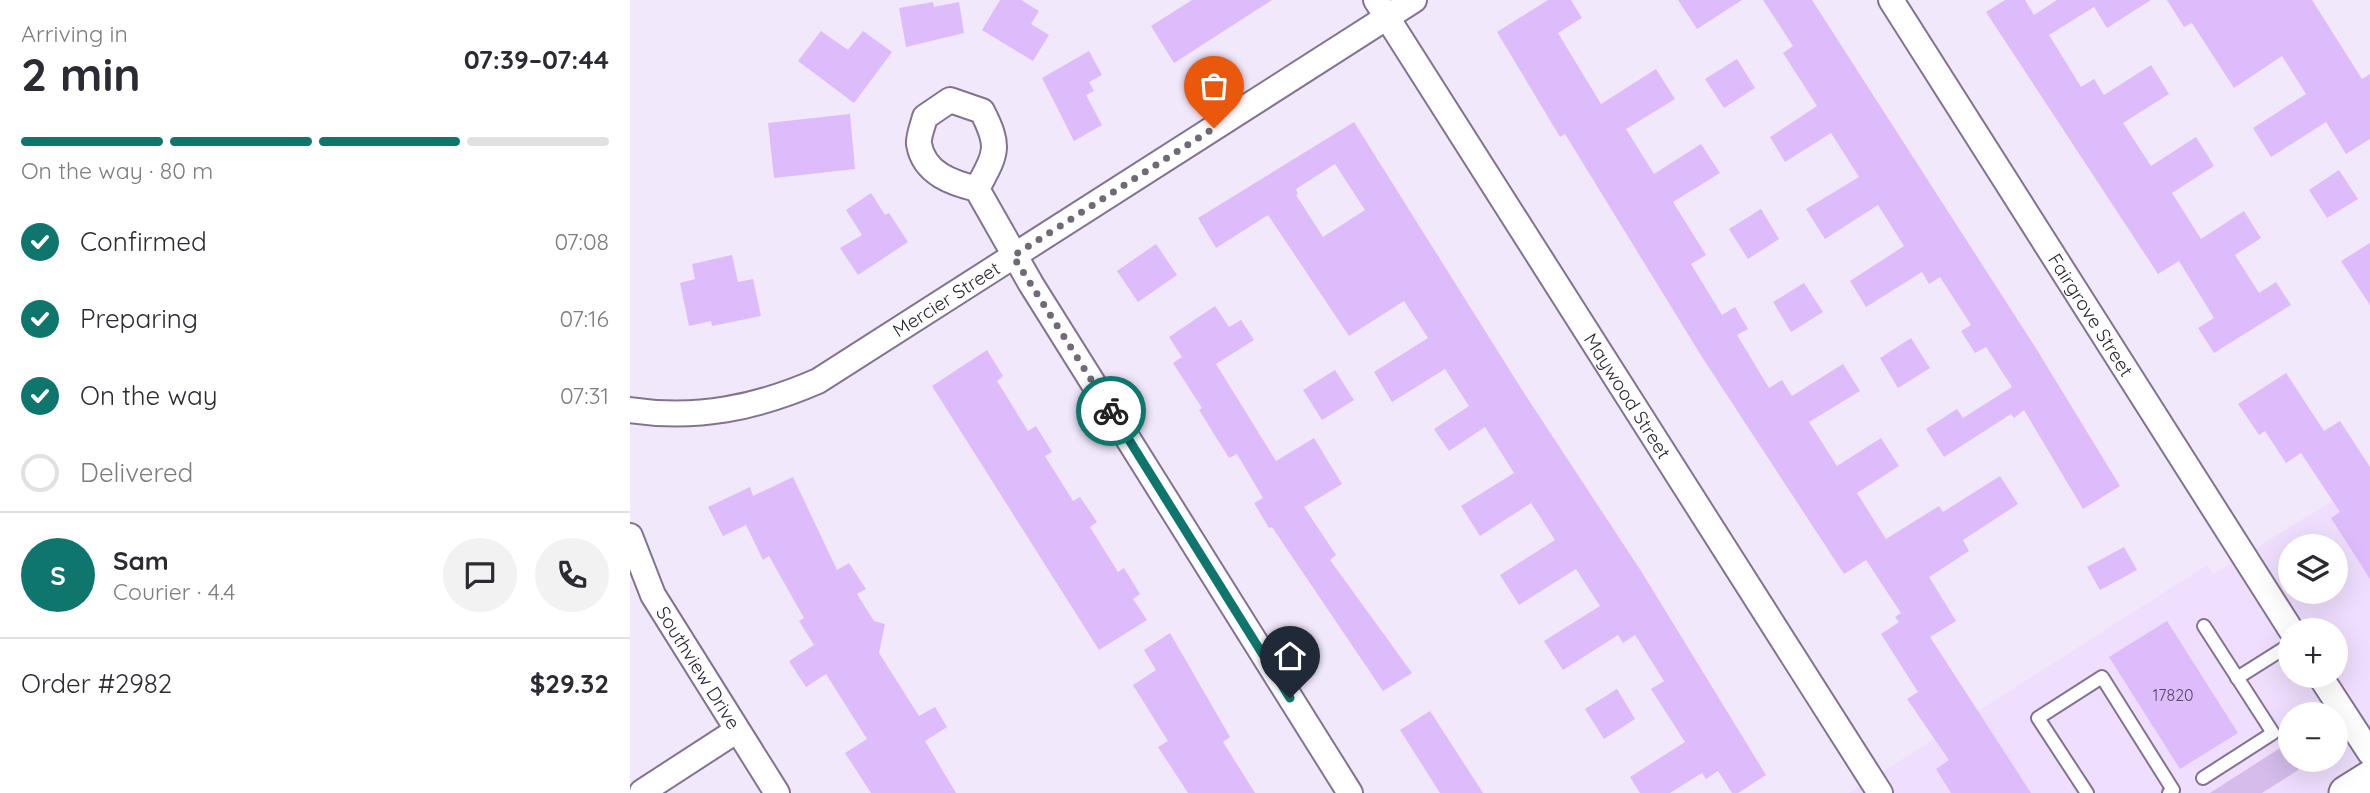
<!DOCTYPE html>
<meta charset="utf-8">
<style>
:root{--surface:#fff;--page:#f2f2f3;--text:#2b2b33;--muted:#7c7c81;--line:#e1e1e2;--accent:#0f766e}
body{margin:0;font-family:Quicksand,sans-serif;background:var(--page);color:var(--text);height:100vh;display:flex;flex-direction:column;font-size:26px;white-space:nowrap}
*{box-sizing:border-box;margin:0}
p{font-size:23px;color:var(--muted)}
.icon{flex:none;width:38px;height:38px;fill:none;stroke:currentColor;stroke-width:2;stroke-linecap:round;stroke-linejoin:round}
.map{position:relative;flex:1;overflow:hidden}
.drawer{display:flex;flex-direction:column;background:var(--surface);width:630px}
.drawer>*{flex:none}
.buttons{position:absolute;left:1648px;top:534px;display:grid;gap:14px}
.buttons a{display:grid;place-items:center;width:70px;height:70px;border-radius:50%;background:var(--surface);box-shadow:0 7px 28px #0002;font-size:35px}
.pin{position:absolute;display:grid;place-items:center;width:60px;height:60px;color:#fff;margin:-72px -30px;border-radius:50% 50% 50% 0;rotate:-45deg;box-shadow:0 0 7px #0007}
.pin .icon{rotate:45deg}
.courier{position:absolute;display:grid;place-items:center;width:70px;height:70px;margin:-35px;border:5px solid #0f766e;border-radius:50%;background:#fff;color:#222;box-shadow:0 2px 9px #0007}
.headline em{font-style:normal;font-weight:700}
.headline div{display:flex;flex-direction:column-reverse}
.headline{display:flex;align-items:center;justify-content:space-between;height:119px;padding:0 21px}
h1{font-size:46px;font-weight:700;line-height:52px}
.bar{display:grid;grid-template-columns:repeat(4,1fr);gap:10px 7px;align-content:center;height:84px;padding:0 21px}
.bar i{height:9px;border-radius:5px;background:var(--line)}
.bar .on{background:var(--accent)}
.bar p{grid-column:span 4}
.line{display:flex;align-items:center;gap:18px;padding:0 21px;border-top:2px solid var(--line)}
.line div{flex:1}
.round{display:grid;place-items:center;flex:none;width:74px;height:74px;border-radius:37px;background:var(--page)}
ol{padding:0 21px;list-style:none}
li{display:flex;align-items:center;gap:21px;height:77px}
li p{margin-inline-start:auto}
li .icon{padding:7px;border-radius:50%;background:var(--accent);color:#fff;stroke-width:4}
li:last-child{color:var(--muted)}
li i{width:38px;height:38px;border:4px solid var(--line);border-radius:50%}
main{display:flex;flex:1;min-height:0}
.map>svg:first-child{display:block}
.built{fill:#efdefe;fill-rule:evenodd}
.green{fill:#d5bceb}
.building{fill:#debbfb;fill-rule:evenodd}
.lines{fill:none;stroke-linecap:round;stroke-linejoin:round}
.service-casing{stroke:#837390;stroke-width:16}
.minor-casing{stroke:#837390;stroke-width:28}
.secondary-casing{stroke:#837390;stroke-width:37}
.service{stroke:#fff;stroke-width:12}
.minor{stroke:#fff;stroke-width:24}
.secondary{stroke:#fff;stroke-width:33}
.done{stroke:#716978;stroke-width:7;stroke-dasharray:0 12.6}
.route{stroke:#0f766e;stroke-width:9}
.labels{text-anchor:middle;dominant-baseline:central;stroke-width:6;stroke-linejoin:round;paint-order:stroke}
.number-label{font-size:16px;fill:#584a64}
.street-label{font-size:19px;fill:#2c2531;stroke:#fff}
</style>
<main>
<section class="drawer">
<div class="headline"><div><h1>2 min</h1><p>Arriving in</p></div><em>07:39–07:44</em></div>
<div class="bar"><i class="on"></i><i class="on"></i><i class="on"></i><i></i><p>On the way · 80 m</p></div>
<ol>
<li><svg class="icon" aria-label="check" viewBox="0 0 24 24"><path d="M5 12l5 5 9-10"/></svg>Confirmed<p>07:08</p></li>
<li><svg class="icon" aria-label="check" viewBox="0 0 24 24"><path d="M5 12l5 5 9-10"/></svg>Preparing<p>07:16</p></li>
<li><svg class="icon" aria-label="check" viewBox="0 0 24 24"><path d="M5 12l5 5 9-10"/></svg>On the way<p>07:31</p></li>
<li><i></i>Delivered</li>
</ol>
<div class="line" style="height:126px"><b class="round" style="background:var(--accent);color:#fff">S</b><div><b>Sam</b><p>Courier · 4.4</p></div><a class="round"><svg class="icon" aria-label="chat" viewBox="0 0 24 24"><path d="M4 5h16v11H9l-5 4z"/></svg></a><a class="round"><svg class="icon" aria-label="phone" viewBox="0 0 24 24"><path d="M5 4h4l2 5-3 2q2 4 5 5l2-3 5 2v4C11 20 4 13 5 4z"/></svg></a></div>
<div class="line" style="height:91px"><div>Order #2982</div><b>$29.32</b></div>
</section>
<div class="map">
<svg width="1740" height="793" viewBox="0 0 1740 793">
<rect width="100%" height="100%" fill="#f2e8fb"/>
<path class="built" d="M 1740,478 L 1740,793 L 1219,793 L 1577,565 L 1583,574 ZM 1661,546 L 1706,546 L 1706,592 L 1661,592 ZM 1661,630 L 1706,630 L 1706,676 L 1661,676 ZM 1661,714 L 1706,714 L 1706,760 L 1661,760 Z"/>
<path class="green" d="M 1661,741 L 1661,760 L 1684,760 L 1632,793 L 1580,793 Z"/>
<g class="building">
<path d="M 370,0 L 391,0 L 409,11 L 401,24 L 419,35 L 403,61 L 352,30 Z"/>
<path d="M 562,0 L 642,0 L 544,63 L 521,26 Z"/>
<path d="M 918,0 L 941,0 L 952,18 L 928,33 L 971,104 L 1026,69 L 1045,99 L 996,129 L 1024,174 L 1071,144 L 1090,173 L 1043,202 L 1076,255 L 1061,264 L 1092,315 L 1105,307 L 1118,329 L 1107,335 L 1139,388 L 1152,380 L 1162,396 L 1213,364 L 1230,391 L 1179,422 L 1207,466 L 1251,438 L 1269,466 L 1227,493 L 1256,539 L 1309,506 L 1313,512 L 1370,476 L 1388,504 L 1333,540 L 1339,551 L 1299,577 L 1326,621 L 1300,637 L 1401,793 L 1321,793 L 1306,769 L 1319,760 L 1277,699 L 1288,692 L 1251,634 L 1269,622 L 1265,617 L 1271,613 L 1236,560 L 1214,574 L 1072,357 L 935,134 L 930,137 L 867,32 Z"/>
<path d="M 1048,0 L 1112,0 L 1067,29 Z"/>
<path d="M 1133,0 L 1182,0 L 1407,350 L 1490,486 L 1453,509 L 1394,410 L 1384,418 L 1381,414 L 1314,457 L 1296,429 L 1327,409 L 1333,418 L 1382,387 L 1356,347 L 1345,353 L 1331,331 L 1341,325 L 1310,277 L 1299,284 L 1292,272 L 1236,307 L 1220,281 L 1274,246 L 1248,205 L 1195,239 L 1176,209 L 1229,177 L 1201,133 L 1155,162 L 1140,137 L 1187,106 L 1153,53 L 1163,46 Z"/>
<path d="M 1375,0 L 1395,0 L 1404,15 L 1427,0 L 1521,0 L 1477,28 L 1464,7 L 1419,35 L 1451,87 L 1464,79 L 1474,95 L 1521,65 L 1539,94 L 1493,123 L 1521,166 L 1566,137 L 1584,166 L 1542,193 L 1571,239 L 1614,211 L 1631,238 L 1605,255 L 1629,293 L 1646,282 L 1661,305 L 1584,353 L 1568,328 L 1584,318 L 1549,261 L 1528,274 L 1356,12 Z"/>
<path d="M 1537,0 L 1682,0 L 1732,79 L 1740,74 L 1740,139 L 1716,154 L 1696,122 L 1641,157 L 1623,128 L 1676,94 L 1652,56 L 1604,88 L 1562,23 L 1554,27 Z"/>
<path d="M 303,2 L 304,7 L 329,2 L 334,33 L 276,47 L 269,8 Z"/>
<path d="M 191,31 L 218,50 L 233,31 L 262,52 L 224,103 L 168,61 Z"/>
<path d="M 459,51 L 472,75 L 459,82 L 464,91 L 456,95 L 472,125 L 444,141 L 412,78 Z"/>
<path d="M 1107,59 L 1125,88 L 1094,108 L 1075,79 Z"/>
<path d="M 220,114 L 225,169 L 144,178 L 138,123 Z"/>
<path d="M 724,122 L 894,393 L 1011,571 L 1136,775 L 1108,793 L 1102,793 L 1088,771 L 1076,779 L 1072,773 L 1040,793 L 1010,793 L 1000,777 L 1055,742 L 1021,689 L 1034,681 L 1005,635 L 993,643 L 988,635 L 933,670 L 914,641 L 970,606 L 946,569 L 889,605 L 870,575 L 925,540 L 901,503 L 850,536 L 831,506 L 884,473 L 855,427 L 819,451 L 804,429 L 839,406 L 815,369 L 762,402 L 744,372 L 798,338 L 774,301 L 719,336 L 638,215 L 586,248 L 568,218 ZM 705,164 L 735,210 L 693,237 L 666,195 L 668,194 L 666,189 Z"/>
<path d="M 1709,170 L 1728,199 L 1697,218 L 1679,190 Z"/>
<path d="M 241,193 L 255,215 L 259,213 L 278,242 L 228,275 L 210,248 L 232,235 L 216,210 Z"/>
<path d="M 1131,209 L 1149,239 L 1118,259 L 1099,229 Z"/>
<path d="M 1740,243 L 1740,305 L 1711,261 Z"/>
<path d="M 526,244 L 547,275 L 508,302 L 487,271 Z"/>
<path d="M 102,255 L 108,282 L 123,279 L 131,316 L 82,326 L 81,321 L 59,326 L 50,283 L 65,279 L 62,264 Z"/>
<path d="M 1174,283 L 1193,312 L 1161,332 L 1143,302 Z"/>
<path d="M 585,306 L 599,327 L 611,320 L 624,340 L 586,364 L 646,461 L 684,438 L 712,484 L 674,507 L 706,555 L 700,560 L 782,673 L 753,691 L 642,527 L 639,528 L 624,503 L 633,498 L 607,454 L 599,458 L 569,410 L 572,408 L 543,363 L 552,357 L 539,337 Z"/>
<path d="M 1281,338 L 1300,368 L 1268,388 L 1250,358 Z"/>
<path d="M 357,350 L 373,376 L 367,381 L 398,431 L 406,426 L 422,452 L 415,456 L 443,501 L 450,497 L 467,522 L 460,527 L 488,572 L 494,568 L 510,594 L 503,599 L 517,620 L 469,650 L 302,386 Z"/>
<path d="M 705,370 L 724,400 L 692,420 L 673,390 Z"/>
<path d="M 1656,373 L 1694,431 L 1710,421 L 1740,467 L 1740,579 L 1701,518 L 1710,512 L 1671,453 L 1656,463 L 1635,431 L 1629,435 L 1608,404 Z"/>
<path d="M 163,477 L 207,570 L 219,563 L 236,589 L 227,594 L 244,621 L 255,624 L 249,653 L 289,716 L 305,707 L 317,727 L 295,741 L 326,793 L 241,793 L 215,753 L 237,739 L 196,674 L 176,687 L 159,661 L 184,645 L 169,621 L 174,618 L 139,556 L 133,560 L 116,525 L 93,536 L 78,507 L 120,487 L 123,496 Z"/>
<path d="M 1494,547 L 1507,570 L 1470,590 L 1457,567 Z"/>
<path d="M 1537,621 L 1608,733 L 1550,769 L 1479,657 Z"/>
<path d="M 540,633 L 600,737 L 593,742 L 625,793 L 558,793 L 528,747 L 538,741 L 503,685 L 526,670 L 514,650 Z"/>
<path d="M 987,689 L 1005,719 L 974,739 L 955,709 Z"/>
<path d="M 800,711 L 853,793 L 810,793 L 770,730 Z"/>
</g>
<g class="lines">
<g class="service-casing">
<g id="service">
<path d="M 1607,678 L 1661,644"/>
<path d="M 1573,778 L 1643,733 L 1574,626"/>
<path d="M 1457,793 L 1408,718 L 1472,677 L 1543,790 L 1539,793"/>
</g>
</g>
<g class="minor-casing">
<g id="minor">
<path id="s1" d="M 746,0 L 1250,793"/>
<path id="s2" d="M 1261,0 L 1661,630"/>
<path d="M 347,189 C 366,153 371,148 352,111 L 320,100 L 295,117 C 293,125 288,137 289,144 C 294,174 323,183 347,189 L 401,284 L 720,793"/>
<path id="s3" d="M 0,410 C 67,420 126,408 188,381 L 784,0"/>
<path id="s4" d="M 0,536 L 23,595 L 147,793"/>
<path d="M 1690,676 L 1740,753"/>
<path d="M 12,792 L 106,731"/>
</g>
</g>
<g class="secondary-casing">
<path id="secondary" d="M 1716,793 L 1740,778"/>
</g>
<use href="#service" class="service"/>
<use href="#minor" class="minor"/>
<use href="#secondary" class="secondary"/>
</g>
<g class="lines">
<path class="done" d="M 481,411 L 383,256 L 584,128"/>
<path class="route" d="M 481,411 L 660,698"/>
</g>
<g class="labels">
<g class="number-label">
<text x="1543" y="695">17820</text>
</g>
<g class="street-label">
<text stroke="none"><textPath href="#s3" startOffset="345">Mercier Street</textPath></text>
<text stroke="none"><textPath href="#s2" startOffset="373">Fairgrove Street</textPath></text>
<text stroke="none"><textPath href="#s1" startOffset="469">Maywood Street</textPath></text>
<text stroke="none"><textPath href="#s4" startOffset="149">Southview Drive</textPath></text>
</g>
</g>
</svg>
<div class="buttons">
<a><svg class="icon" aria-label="layers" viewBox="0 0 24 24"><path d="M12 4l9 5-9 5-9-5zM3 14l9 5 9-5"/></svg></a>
<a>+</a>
<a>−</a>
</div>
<div class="pin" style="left:584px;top:128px;background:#ea580c"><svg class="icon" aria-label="bag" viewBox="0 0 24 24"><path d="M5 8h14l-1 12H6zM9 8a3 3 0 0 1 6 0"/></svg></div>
<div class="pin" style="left:660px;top:698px;background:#1f2937"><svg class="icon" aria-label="home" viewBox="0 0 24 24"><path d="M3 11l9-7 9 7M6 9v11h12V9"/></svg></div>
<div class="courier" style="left:481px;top:411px"><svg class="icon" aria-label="bike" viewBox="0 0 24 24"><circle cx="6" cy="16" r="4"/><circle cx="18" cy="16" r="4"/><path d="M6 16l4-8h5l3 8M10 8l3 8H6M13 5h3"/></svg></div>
</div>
</main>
